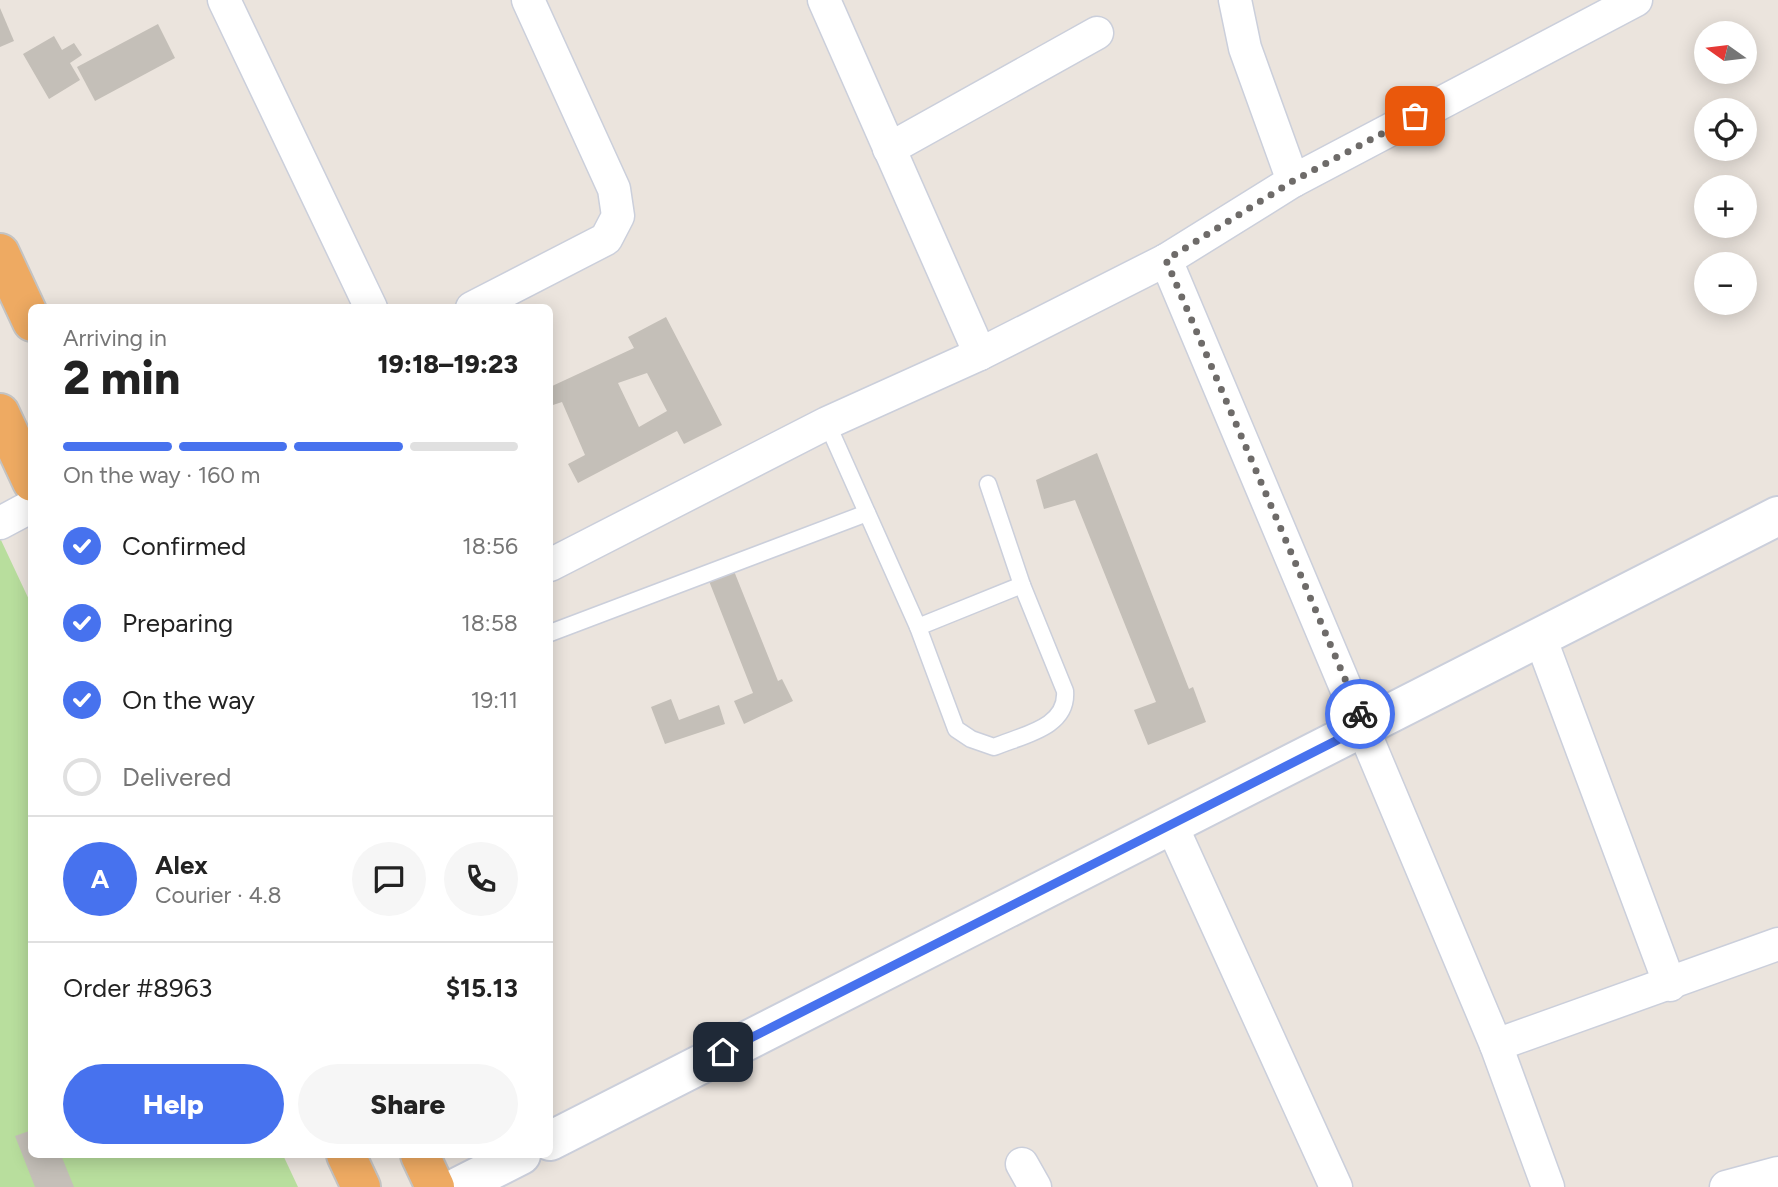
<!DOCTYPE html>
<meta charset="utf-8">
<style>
:root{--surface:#fff;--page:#f6f6f6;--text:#222;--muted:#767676;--line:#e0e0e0;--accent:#4772ee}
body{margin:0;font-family:Figtree,sans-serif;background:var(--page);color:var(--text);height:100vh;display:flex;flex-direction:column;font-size:26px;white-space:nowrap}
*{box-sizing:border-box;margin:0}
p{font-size:23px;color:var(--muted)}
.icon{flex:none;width:38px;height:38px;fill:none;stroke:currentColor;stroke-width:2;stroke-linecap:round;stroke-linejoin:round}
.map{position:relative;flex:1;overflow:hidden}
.sheet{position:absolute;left:28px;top:304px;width:525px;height:854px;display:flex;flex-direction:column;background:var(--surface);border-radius:10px;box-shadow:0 4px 18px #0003}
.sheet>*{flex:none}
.needle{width:46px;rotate:284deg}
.fabs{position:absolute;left:1694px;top:21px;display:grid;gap:14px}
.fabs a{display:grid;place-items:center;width:63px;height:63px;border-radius:50%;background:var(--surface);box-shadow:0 4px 18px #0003;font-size:35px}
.pin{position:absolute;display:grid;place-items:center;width:60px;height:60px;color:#fff;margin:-30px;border-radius:14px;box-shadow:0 4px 10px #0006}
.courier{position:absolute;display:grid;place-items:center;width:70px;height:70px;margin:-35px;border:5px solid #4772ee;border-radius:50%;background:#fff;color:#222;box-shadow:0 2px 9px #0007}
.head em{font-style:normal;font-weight:800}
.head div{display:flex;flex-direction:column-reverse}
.head{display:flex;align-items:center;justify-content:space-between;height:119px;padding:0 35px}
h1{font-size:46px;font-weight:800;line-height:52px}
.bar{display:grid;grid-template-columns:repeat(4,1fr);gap:10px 7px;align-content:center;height:84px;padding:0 35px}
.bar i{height:9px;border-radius:5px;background:var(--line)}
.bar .current{background:var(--accent)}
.bar p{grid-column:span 4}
.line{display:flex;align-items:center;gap:18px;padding:0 35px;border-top:2px solid var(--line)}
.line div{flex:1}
.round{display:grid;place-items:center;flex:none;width:74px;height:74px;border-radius:37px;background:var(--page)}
ol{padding:0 35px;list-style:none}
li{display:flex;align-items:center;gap:21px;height:77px}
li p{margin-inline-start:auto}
li .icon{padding:7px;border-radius:50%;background:var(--accent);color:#fff;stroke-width:4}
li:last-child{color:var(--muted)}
li i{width:38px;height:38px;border:4px solid var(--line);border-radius:50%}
.cta{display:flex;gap:14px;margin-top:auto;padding:14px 35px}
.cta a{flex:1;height:80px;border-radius:42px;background:var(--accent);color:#fff;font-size:28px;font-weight:800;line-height:80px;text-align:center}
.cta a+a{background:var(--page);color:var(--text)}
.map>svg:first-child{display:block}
.green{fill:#b8de9d}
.building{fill:#c4bfb8;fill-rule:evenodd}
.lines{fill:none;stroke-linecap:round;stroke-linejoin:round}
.service-casing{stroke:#cbcfdb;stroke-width:19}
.minor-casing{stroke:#cbcfdb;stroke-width:35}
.tertiary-casing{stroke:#cbcfdb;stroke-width:42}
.trunk-casing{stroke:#c3c3c3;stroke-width:42}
.service{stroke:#fff;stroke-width:16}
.minor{stroke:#fff;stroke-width:32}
.tertiary{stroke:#fff;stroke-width:38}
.trunk{stroke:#eeaa62;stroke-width:38}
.done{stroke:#6e6b69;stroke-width:7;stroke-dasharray:0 12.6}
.route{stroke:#4772ee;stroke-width:9}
</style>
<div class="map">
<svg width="1778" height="1187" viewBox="0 0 1778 1187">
<rect width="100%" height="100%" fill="#ebe4dd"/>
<path class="green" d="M 0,538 L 32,606 L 32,1155 L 283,1155 L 298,1187 L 0,1187 Z"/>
<g class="building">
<path d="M 0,8 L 14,41 L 0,47 Z"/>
<path d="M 158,24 L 175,58 L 95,101 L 77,67 Z"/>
<path d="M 54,36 L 62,50 L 74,43 L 82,55 L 70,63 L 80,80 L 49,99 L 23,54 Z"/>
<path d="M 666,317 L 722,425 L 684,444 L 677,431 L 578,483 L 568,464 L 585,455 L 562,402 L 550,406 L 550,387 L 634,348 L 628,337 ZM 647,373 L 667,411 L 639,427 L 618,383 Z"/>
<path d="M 1097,453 L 1189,689 L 1193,687 L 1206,722 L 1148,745 L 1134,710 L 1156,702 L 1075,500 L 1044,509 L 1036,480 Z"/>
<path d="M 734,571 L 778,681 L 782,679 L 793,701 L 744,724 L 734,701 L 753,693 L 709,581 Z"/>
<path d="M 671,699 L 679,720 L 719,705 L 725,724 L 665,744 L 651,707 Z"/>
<path d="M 32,1130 L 32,1155 L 61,1155 L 74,1187 L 35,1187 L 15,1136 Z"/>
</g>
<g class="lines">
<g class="service-casing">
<g id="service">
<path d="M 827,423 L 918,627 L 956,729 L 971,739 L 994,747 C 1022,735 1068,728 1065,691 L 1022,585 L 988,484"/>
<path d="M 918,627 L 1022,585"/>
<path d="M 550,633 L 867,513"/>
</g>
</g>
<g class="minor-casing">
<g id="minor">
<path d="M 224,0 L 371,308"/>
<path d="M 824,0 L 980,354"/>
<path d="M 1235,0 L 1245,48 L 1293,181"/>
<path d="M 889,149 L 1097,33"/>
<path d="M 1166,260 L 1496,1045 L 1548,1187"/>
<path d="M 472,308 L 606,239 L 618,216 L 614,189 L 528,0"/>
<path d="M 0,523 L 32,506"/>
<path d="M 550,565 L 827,423 L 980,354 L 1166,260 L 1293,181 L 1636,0"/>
<path d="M 1540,637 L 1670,985"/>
<path d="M 1171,824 L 1336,1187"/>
<path d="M 1496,1045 L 1778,944"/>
<path d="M 1022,1164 L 1035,1187"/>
<path d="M 1726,1187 L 1778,1173"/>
</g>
</g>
<g class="tertiary-casing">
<g id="tertiary">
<path d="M 550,1141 L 1778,516"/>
<path d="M 458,1187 L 521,1155"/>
</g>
</g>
<g class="trunk-casing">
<g id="trunk">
<path d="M 0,253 L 32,322"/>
<path d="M 0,413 L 32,482"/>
<path d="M 346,1155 L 361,1187"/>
<path d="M 420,1155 L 435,1187"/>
</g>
</g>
<use href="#service" class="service"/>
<use href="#minor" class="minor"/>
<use href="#tertiary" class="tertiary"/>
<use href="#trunk" class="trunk"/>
</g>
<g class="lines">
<path class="done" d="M 1360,714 L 1166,260 L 1293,181 L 1415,116"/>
<path class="route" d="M 723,1052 L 1365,726 L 1360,714"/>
</g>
</svg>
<div class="fabs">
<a><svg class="needle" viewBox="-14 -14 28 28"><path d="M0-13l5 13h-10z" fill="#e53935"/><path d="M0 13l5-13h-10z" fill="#767676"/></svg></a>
<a><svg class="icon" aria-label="locate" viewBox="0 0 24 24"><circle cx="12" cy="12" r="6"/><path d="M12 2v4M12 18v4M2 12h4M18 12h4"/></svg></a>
<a>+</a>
<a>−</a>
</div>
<div class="pin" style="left:1415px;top:116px;background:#ea580c"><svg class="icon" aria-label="bag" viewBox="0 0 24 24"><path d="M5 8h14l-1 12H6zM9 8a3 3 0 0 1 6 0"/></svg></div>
<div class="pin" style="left:723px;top:1052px;background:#1f2937"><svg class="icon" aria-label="home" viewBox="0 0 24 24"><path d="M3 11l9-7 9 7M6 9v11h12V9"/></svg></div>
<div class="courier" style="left:1360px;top:714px"><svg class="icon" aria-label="bike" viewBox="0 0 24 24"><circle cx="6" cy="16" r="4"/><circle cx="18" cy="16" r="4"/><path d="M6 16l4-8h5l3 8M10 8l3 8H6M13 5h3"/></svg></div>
<section class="sheet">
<div class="head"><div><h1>2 min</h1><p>Arriving in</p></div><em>19:18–19:23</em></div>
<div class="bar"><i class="current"></i><i class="current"></i><i class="current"></i><i></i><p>On the way · 160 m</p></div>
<ol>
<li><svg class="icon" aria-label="check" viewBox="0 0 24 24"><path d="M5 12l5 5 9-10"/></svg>Confirmed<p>18:56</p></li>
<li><svg class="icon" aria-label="check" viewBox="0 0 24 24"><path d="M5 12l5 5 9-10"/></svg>Preparing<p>18:58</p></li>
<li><svg class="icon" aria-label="check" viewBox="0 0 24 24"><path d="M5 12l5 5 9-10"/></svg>On the way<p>19:11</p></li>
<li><i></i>Delivered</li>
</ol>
<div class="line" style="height:126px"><b class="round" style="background:var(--accent);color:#fff">A</b><div><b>Alex</b><p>Courier · 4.8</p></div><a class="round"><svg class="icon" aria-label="chat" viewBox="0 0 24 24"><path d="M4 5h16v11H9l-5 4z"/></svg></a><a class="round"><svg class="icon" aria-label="phone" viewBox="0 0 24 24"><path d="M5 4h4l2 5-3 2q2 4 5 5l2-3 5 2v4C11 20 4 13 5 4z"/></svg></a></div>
<div class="line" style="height:91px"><div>Order #8963</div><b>$15.13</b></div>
<div class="cta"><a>Help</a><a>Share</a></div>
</section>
</div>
